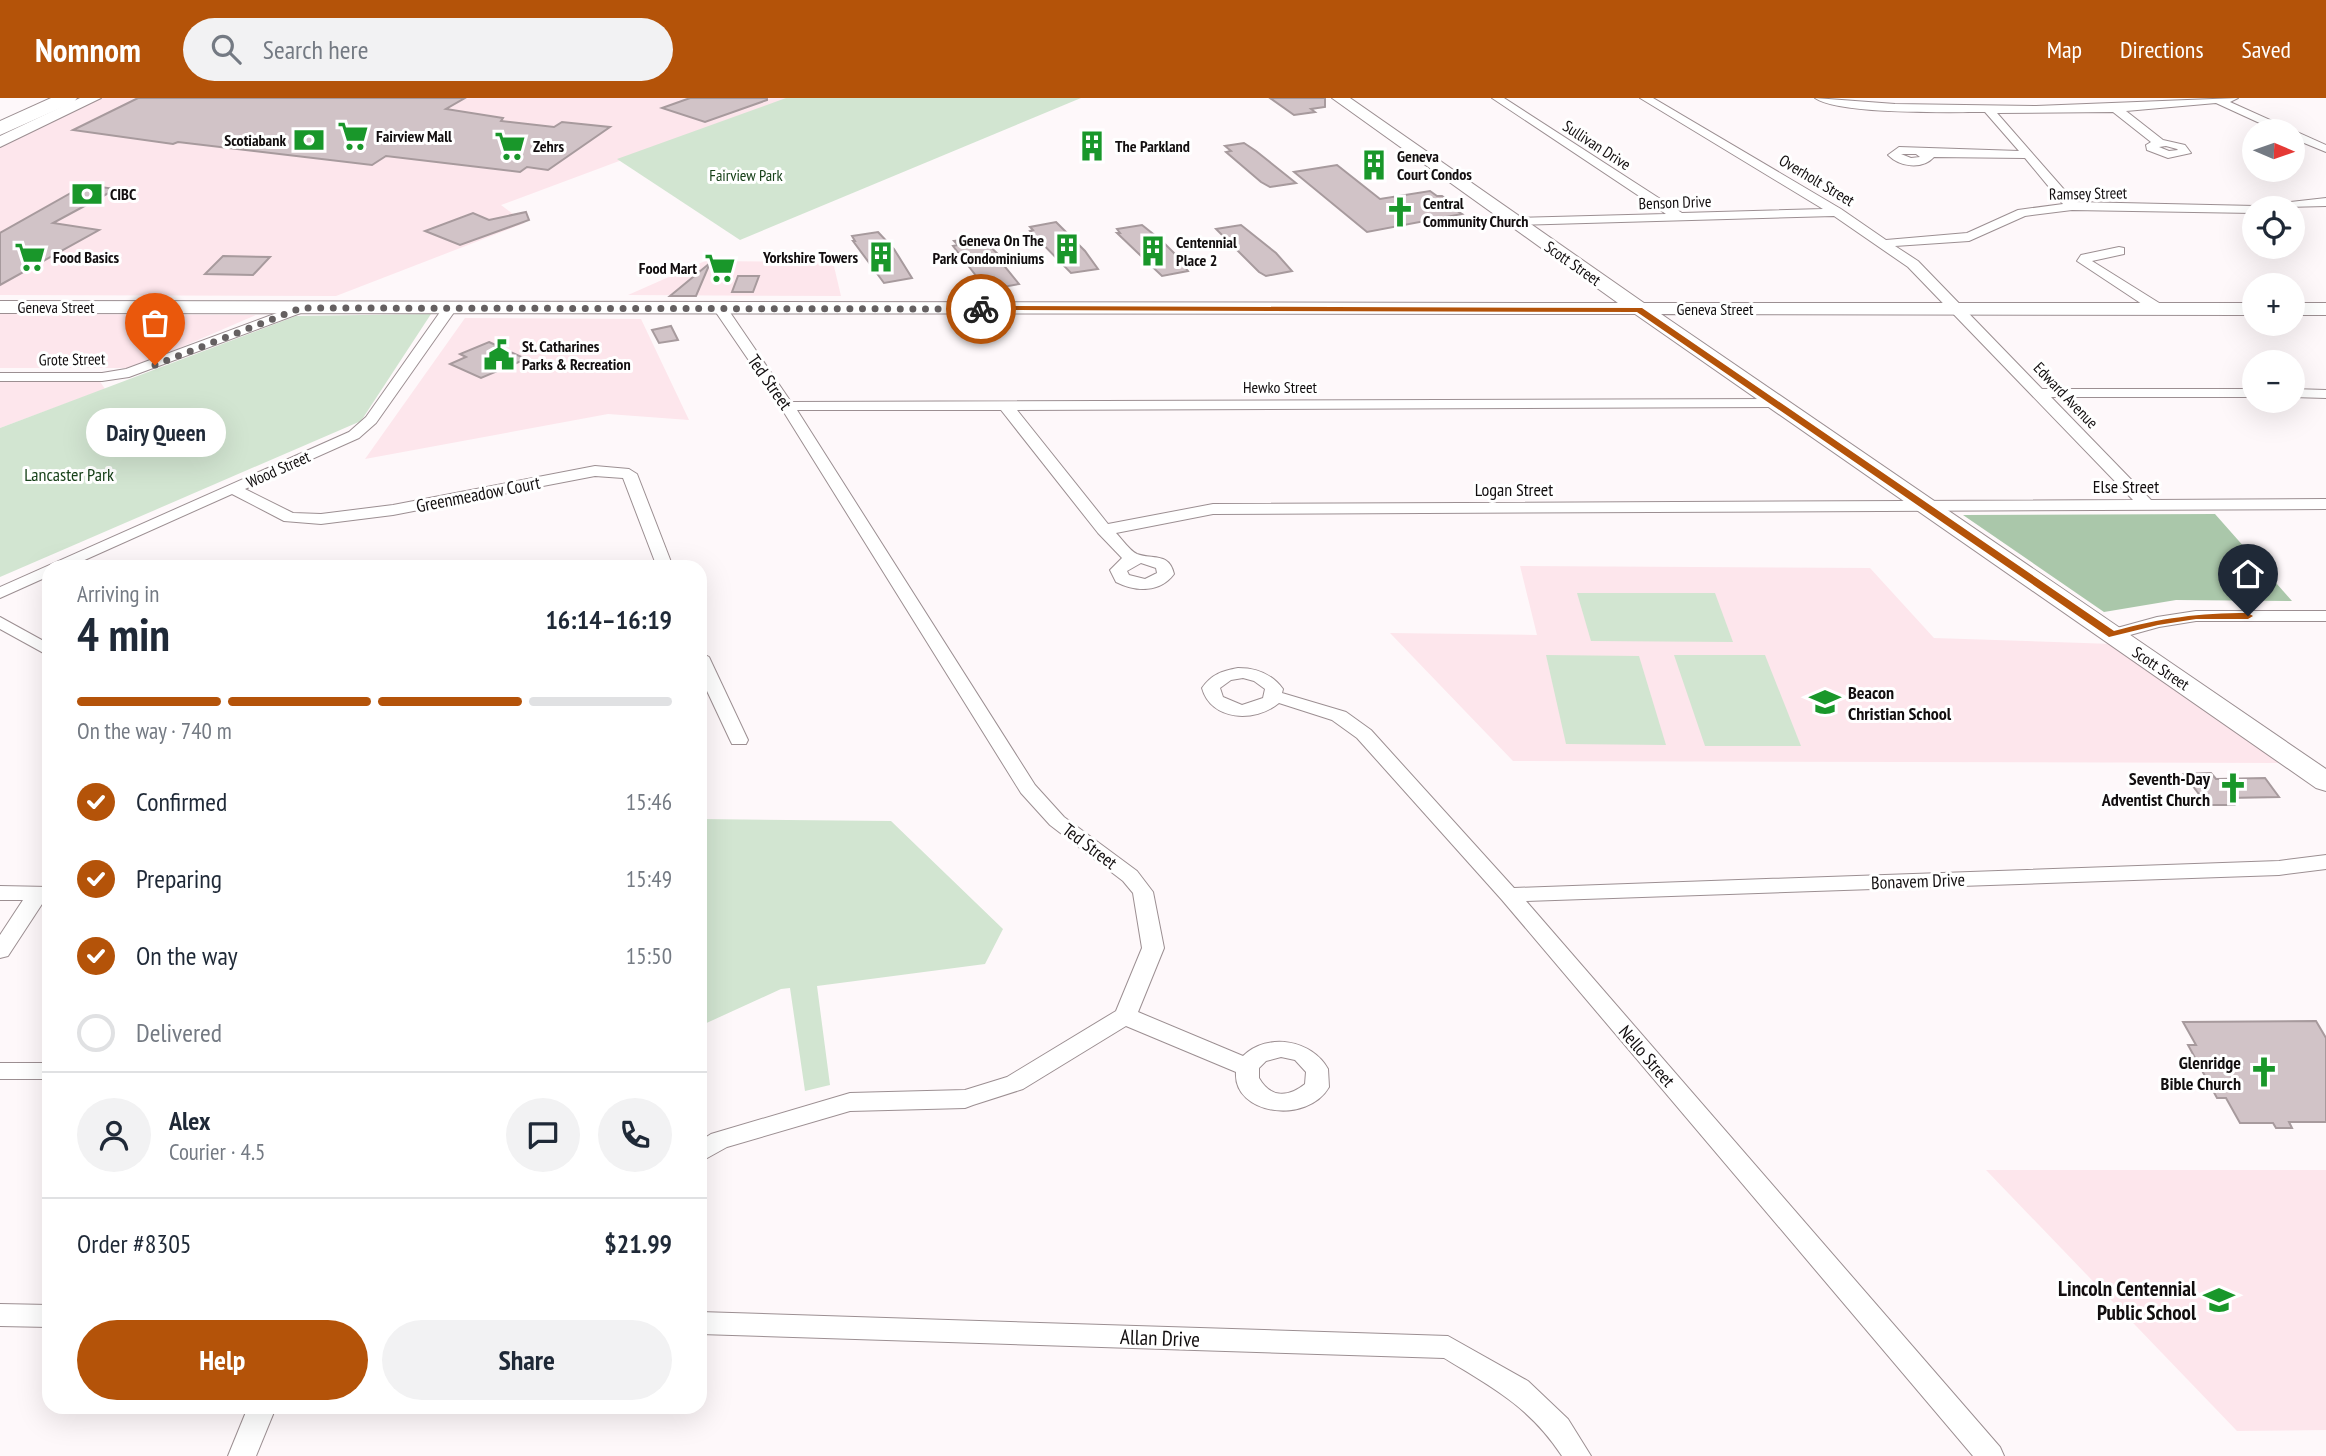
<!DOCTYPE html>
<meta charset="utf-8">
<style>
:root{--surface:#fff;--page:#f2f2f3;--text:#1f2937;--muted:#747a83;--line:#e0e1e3;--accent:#b45309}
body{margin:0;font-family:"PT Sans Narrow",sans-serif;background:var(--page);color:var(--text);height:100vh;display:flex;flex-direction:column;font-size:26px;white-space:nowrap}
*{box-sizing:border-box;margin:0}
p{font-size:23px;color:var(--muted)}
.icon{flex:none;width:38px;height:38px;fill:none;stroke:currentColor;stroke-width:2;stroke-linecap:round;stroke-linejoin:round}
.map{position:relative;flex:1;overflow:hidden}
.panel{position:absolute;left:42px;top:462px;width:665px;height:854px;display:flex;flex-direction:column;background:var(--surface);border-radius:21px;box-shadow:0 7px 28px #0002}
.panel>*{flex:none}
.needle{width:46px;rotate:92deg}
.tools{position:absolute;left:2242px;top:21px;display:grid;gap:14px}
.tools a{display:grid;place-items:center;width:63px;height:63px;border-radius:50%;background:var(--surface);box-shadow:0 7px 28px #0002;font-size:35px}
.pin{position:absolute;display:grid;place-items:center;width:60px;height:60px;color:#fff;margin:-72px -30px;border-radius:50% 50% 50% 0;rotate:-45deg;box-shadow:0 0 7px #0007}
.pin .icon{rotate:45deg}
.courier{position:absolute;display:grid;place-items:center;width:70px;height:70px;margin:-35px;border:5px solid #b45309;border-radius:50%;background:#fff;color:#222;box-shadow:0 2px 9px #0007}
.bubble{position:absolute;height:49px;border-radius:24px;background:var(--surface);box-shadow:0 7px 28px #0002;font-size:23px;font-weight:600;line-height:49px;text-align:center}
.headline em{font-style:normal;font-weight:600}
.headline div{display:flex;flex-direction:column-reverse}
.headline{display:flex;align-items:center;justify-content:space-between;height:119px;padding:0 35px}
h1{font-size:46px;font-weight:600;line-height:52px}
.bar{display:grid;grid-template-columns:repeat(4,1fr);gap:10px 7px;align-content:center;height:84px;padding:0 35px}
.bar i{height:9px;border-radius:5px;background:var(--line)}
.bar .on{background:var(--accent)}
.bar p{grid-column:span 4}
.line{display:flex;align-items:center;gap:18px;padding:0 35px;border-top:2px solid var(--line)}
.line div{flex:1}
.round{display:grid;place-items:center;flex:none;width:74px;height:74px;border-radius:37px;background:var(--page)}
ol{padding:0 35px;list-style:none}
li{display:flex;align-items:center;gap:21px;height:77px}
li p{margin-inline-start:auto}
li .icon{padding:7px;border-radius:50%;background:var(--accent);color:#fff;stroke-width:4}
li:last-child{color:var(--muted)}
li i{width:38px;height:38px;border:4px solid var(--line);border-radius:50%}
.cta{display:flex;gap:14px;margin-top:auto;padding:14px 35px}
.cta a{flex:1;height:80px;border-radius:42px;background:var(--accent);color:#fff;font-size:28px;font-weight:600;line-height:80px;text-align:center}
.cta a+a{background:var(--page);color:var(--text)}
header{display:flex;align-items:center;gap:42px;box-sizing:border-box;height:98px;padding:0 35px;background:var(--accent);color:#fff}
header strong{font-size:33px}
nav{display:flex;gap:38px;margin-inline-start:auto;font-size:24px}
.search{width:490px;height:63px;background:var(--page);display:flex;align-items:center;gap:18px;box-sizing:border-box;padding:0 24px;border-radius:38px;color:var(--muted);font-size:26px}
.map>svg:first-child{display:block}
.built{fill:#fde6ec}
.green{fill:#d2e5d1}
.forest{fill:#aac7aa}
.building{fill:#d1c3c7;stroke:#a79a9d;stroke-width:2}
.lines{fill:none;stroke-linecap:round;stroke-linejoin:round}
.street-casing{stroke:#9c8f92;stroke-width:2}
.secondary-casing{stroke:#9c8f92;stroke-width:2}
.highway-casing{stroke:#9c8f92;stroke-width:2}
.street{fill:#fff;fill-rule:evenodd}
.secondary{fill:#fff;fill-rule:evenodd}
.highway{fill:#fff;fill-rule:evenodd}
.route{fill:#b45309}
.done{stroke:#656061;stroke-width:7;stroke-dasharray:0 12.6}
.labels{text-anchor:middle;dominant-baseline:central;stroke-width:6;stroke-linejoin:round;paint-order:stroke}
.far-poi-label{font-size:16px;font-weight:bold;fill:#120e0f;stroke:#fff;text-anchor:start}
.far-street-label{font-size:16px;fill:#120e0f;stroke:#fff}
.far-park-label{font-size:16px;fill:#174119;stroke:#fff}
.street-label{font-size:18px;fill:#120e0f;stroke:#fff}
.park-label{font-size:18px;fill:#174119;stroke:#fff}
.poi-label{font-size:18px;font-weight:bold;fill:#120e0f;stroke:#fff;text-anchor:end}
.near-poi-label{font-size:21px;font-weight:bold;fill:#120e0f;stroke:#fff;text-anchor:end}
.near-street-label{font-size:21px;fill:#120e0f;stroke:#fff}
</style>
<header>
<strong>Nomnom</strong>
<div class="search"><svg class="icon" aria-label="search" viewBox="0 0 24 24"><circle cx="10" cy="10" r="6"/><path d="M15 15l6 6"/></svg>Search here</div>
<nav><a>Map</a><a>Directions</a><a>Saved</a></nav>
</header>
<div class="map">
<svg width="2326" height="1358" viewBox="0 0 2326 1358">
<rect width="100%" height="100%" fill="#fef8fa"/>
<g class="built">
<path d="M 101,0 L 788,0 L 501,107 L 525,125 L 336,198 L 0,197 L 0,48 Z"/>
<path d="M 705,163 L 833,164 L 841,198 L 628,197 Z"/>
<path d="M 0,216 L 256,217 L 133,270 L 0,270 Z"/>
<path d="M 465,220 L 641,221 L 689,322 L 608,316 L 365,361 Z"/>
<path d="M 0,281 L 99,282 L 105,291 L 0,330 Z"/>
<path d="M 1520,468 L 1870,470 L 1934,540 L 2113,546 L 2279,665 L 1513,663 L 1390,535 L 1537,537 Z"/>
<path d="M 1986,1072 L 2326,1072 L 2326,1332 L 2237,1333 Z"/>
</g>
<g class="green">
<path d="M 786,0 L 1081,0 L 740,142 L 617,61 Z"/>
<path d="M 431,216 L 361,323 L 0,479 L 0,330 L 296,218 Z"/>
<path d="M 1577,495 L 1715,495 L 1733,544 L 1591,543 Z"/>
<path d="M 1546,557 L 1639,558 L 1666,647 L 1566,646 Z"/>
<path d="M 1674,557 L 1765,557 L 1801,648 L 1705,648 Z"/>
<path d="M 700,721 L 891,723 L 1003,831 L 985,866 L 817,888 L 830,987 L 805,993 L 790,890 L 781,891 L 700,928 Z"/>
</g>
<path class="forest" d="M 2215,416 L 2292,503 L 2176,502 L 2104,514 L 1963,417 Z"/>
<g class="building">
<path d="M 138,0 L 465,0 L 446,11 L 503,20 L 501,23 L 554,29 L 562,24 L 610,29 L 548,72 L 527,69 L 520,74 L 386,58 L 372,67 L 178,44 L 173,46 L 73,32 Z"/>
<path d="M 690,0 L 767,0 L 767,2 L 705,24 L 662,10 Z"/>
<path d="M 1270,0 L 1325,0 L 1325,9 L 1311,11 L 1315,14 L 1294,17 Z"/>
<path d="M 1244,45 L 1256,53 L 1296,85 L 1270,89 L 1261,84 L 1226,54 L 1231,53 L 1225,48 Z"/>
<path d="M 1337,67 L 1380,101 L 1430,93 L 1437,98 L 1442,98 L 1459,110 L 1454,111 L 1462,116 L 1367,134 L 1294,74 Z"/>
<path d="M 85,87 L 116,91 L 53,125 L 99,132 L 0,187 L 0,135 Z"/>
<path d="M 526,114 L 529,122 L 460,147 L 425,133 L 473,115 L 489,122 Z"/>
<path d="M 1056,124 L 1085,153 L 1098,171 L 1071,175 L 1030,133 L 1033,132 L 1030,129 Z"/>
<path d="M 1142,127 L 1162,143 L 1188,169 L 1185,169 L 1188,173 L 1162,178 L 1117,135 L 1120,135 L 1117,131 Z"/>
<path d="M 1241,127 L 1276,155 L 1292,173 L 1266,178 L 1259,174 L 1216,131 Z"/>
<path d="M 878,134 L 894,151 L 912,180 L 884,185 L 853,143 L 855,143 L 852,138 Z"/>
<path d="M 980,139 L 1001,159 L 997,159 L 1019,186 L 987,192 L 953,148 L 958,147 L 954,143 Z"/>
<path d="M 223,158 L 270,159 L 253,177 L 205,176 Z"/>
<path d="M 710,165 L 696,198 L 670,198 Z"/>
<path d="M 738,178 L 759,178 L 753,194 L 732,194 Z"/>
<path d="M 671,228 L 678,242 L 659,245 L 652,232 Z"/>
<path d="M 489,244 L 526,261 L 481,280 L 450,266 L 466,259 L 460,256 Z"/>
<path d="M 2211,675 L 2216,681 L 2265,680 L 2279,699 L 2229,700 L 2234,707 L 2207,707 L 2184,676 Z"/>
<path d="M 2316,923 L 2326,940 L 2326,1024 L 2289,1024 L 2292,1030 L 2276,1030 L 2273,1025 L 2240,1025 L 2226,1000 L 2217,1000 L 2188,947 L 2196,947 L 2183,924 Z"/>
</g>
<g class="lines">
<g class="street-casing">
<g id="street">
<path d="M 1492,0 L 1504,0 L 1682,115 L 1823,111 L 1640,0 L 1653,0 L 1841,111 L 1886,142 L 1967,135 L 2018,112 L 2063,106 L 2025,60 L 1934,59 C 1922,72 1900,69 1888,57 L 1899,49 L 2019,53 L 1985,14 C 1951,14 1839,17 1815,0 L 1895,6 L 2036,8 L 2238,0 L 2230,4 L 2326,47 L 2326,54 L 2292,40 L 2292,33 L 2277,33 L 2216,5 L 2126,13 L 2163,42 L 2185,47 L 2191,55 L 2168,60 L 2147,52 L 2146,47 L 2151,44 L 2113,14 L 1997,15 L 2075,104 L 2255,108 L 2326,100 L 2326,108 L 2254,110 L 2254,115 L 2072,112 L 2025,118 L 1969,143 L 1895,148 L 1918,163 L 2042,291 L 2254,291 L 2254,299 L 2051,299 L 2151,402 L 2326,401 L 2326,411 L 1213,416 L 1116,435 C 1121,440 1130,453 1137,456 C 1153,462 1169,454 1174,476 C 1160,495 1136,494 1116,484 L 1110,472 L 1122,460 L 1098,435 L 1001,312 L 797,312 L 1035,687 L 1064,719 L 1137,773 L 1153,794 L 1164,850 L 1138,914 L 1243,958 C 1268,934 1312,942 1328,971 L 1329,989 C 1307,1027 1233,1017 1236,974 L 1126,928 L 1023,991 L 973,1007 L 965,1010 L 850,1013 L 727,1049 L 700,1064 L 700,1043 L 711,1036 L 850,995 L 965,992 L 1007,979 L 1116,913 L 1142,850 L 1133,795 L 1123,783 L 1050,727 L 1021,695 L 780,308 L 713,210 L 715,207 L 725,207 L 791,304 L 1774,301 L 1781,305 L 1774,309 L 1017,312 L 1108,426 L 1213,406 L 2133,402 L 1908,169 L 1834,118 L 1511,127 L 1509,124 L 1515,120 L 1666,116 ZM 2166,48 L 2177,51 L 2178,52 L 2169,53 L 2159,49 ZM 1901,56 L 1916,56 L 1920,59 L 1911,60 ZM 1141,465 L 1156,470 L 1157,475 L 1145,481 L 1129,477 L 1127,473 ZM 1281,959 L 1295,962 L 1306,974 L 1305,986 C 1289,999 1271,1001 1259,980 L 1259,970 L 1266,963 Z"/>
<path d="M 2119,149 L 2124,150 L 2124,156 L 2092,163 L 2164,208 L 2164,214 L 2154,214 L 2077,163 L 2081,157 Z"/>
<path d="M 301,206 L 308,210 L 306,213 L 129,279 L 102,283 L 0,283 L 0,275 L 102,275 L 126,271 Z"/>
<path d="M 450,206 L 457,210 L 376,325 L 359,340 L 245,391 L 293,415 L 321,416 L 393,407 L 595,368 L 629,371 L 637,376 L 673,469 L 657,469 L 623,380 L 595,378 L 393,417 L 321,426 L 284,423 L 232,396 L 69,469 L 49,469 L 49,478 L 0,500 L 0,489 L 349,334 L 366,319 L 445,207 Z"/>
<path d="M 2292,291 L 2326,292 L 2326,300 L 2292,299 Z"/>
<path d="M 2196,513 L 2326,513 L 2326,523 L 2196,523 L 2159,529 L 2112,542 L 2103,537 L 2106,533 L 2157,519 Z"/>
<path d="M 0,519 L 49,546 L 49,558 L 0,531 Z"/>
<path d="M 700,554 L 709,559 L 748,642 L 746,646 L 732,646 L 730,642 L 700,578 Z"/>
<path d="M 1238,570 C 1257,570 1272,576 1283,591 L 1282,595 L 1346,614 L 1371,632 L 1514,790 L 2279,763 L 2326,757 L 2326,771 L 2279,777 L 1526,803 L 2000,1349 L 2004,1358 L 1973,1358 L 1502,802 L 1357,640 L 1332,622 L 1279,605 C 1255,625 1211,623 1202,590 C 1212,576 1222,573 1238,570 ZM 1243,580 L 1254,583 L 1265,591 L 1263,600 L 1242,607 L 1223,599 L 1220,590 L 1231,582 Z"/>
<path d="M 0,788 L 49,789 L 49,803 L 44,803 L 8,858 L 0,860 L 0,837 L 23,802 L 0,802 Z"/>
<rect x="0" y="965" width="49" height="16"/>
<path d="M 0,1206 L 49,1207 L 49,1229 L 0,1228 Z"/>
<path d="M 700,1214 L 1448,1238 L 1528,1283 L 1568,1321 L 1591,1358 L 1562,1358 C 1530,1309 1492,1289 1444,1260 L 700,1236 Z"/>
<path d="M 248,1309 L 276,1309 L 256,1358 L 228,1358 Z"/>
</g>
</g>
<g class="secondary-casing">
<g id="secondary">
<path d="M 80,0 L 101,0 L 0,49 L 0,38 Z"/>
<path d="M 1332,0 L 1350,0 L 1644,205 L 2254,205 L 2254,217 L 1661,216 L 2326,671 L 2326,693 L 2316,690 L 1635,216 L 0,215 L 0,203 L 1618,205 Z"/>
<rect x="2292" y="205" width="34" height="12"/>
</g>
</g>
<g class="highway-casing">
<path id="highway" d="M 51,0 L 77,0 L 74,4 L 0,37 L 0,23 Z"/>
</g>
<use href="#street" class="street"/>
<use href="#secondary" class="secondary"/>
<use href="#highway" class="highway"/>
</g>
<path class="route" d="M 981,208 L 1642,210 L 2114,533 C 2161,520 2199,515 2248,515 L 2253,518 L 2248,521 L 2196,521 L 2158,527 L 2109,539 L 1637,214 L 978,212 Z"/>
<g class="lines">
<path class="done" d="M 155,267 L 301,210 L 981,211"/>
</g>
<defs>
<g id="supermarket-bare" transform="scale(2.415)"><path d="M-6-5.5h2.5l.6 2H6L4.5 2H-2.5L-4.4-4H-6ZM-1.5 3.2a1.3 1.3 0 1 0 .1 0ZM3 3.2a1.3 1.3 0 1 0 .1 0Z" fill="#19972a" stroke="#fff" stroke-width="2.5" paint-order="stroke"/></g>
<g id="bank-bare" transform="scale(2.415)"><path d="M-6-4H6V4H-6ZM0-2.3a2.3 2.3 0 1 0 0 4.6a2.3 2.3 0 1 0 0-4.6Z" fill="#19972a" stroke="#fff" stroke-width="2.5" paint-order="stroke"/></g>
<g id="building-bare" transform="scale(2.415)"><path d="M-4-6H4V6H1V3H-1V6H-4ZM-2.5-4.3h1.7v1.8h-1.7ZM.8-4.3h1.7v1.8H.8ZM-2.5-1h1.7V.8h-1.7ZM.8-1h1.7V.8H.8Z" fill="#19972a" stroke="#fff" stroke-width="2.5" paint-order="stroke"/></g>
<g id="church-bare" transform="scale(2.415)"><path d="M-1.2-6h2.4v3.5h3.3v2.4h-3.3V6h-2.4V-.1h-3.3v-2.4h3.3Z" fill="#19972a" stroke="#fff" stroke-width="2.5" paint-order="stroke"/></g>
<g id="civic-bare" transform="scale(2.415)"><path d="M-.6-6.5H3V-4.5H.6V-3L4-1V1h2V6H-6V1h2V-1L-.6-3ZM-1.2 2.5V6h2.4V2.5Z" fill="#19972a" stroke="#fff" stroke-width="2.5" paint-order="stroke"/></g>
<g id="school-bare" transform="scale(2.415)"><path d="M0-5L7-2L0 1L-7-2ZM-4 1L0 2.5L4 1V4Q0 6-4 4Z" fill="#19972a" stroke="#fff" stroke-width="2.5" paint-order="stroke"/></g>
</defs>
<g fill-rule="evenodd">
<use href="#supermarket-bare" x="353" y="38"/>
<use href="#bank-bare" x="309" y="42"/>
<use href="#supermarket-bare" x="510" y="48"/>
<use href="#building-bare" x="1092" y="48"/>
<use href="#building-bare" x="1374" y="67"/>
<use href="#bank-bare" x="87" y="96"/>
<use href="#church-bare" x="1400" y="114"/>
<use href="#building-bare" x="1067" y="151"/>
<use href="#building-bare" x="1153" y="153"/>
<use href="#supermarket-bare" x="30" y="159"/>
<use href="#building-bare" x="881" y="159"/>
<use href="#supermarket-bare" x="720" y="170"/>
<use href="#civic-bare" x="499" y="257"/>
<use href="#school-bare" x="1825" y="604"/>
<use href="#church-bare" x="2233" y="690"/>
<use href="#church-bare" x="2264" y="974"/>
<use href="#school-bare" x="2219" y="1202"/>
</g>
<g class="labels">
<g class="far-poi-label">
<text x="376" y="38">Fairview Mall</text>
<text x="286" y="42" text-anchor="end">Scotiabank</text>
<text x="533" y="48">Zehrs</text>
<text x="1115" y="48">The Parkland</text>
<text x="1397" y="58">Geneva<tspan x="1397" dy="18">Court Condos</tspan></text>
<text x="110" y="96">CIBC</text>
<text x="1423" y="105">Central<tspan x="1423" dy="18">Community Church</tspan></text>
<text x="1044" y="142" text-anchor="end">Geneva On The<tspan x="1044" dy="18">Park Condominiums</tspan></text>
<text x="1176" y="144">Centennial<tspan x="1176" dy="18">Place 2</tspan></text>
<text x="53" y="159">Food Basics</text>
<text x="858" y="159" text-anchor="end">Yorkshire Towers</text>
<text x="697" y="170" text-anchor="end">Food Mart</text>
<text x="522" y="248">St. Catharines<tspan x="522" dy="18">Parks &amp; Recreation</tspan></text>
</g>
<g class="far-street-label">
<text transform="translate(1597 47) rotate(33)">Sullivan Drive</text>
<text transform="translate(1817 82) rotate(31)">Overholt Street</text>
<text transform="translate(2088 95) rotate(-1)">Ramsey Street</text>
<text transform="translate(1675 104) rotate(-2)">Benson Drive</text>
<text transform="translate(1573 165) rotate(35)">Scott Street</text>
<text x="56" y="209">Geneva Street</text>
<text x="1715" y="211">Geneva Street</text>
<text transform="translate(72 261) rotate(-1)">Grote Street</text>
<text x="1280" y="289">Hewko Street</text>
<text transform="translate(2066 297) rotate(46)">Edward Avenue</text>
<text transform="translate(278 371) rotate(-24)">Wood Street</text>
<text transform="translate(2161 570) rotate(34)">Scott Street</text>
</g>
<g class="far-park-label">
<text x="746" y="77">Fairview Park</text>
</g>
<g class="street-label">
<text transform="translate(770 284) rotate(55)">Ted Street</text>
<text x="2126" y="388">Else Street</text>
<text x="1514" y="391">Logan Street</text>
<text transform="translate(478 396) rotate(-11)">Greenmeadow Court</text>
<text transform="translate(1090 748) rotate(37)">Ted Street</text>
<text transform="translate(1918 783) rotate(-2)">Bonavem Drive</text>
<text transform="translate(1647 958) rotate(49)">Nello Street</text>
</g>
<g class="park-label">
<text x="69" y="376">Lancaster Park</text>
</g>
<g class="poi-label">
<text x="1848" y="594" text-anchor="start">Beacon<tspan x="1848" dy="21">Christian School</tspan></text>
<text x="2210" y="680">Seventh-Day<tspan x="2210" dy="21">Adventist Church</tspan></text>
<text x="2241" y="964">Glenridge<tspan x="2241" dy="21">Bible Church</tspan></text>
</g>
<g class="near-poi-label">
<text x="2196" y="1190">Lincoln Centennial<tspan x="2196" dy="24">Public School</tspan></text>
</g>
<g class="near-street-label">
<text transform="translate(1160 1240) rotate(2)">Allan Drive</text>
</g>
</g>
</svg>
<div class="tools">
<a><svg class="needle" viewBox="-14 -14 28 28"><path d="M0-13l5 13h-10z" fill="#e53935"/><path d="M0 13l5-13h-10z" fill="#747a83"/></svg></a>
<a><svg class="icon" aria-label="locate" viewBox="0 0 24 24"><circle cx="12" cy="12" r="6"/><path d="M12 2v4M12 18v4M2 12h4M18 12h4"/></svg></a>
<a>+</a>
<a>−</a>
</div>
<div class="pin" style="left:155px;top:267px;background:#ea580c"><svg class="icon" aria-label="bag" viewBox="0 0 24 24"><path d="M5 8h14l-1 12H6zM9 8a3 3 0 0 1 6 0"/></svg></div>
<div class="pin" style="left:2248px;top:518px;background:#1f2937"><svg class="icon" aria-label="home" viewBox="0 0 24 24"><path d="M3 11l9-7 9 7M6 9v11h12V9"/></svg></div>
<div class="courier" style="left:981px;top:211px"><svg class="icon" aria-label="bike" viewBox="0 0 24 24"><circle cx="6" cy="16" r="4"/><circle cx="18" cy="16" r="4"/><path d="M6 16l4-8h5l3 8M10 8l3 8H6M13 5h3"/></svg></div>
<div class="bubble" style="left:86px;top:310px;width:140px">Dairy Queen</div>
<section class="panel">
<div class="headline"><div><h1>4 min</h1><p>Arriving in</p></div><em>16:14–16:19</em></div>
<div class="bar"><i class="on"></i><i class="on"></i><i class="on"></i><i></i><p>On the way · 740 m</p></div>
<ol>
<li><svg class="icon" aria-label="check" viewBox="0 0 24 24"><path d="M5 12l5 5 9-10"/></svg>Confirmed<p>15:46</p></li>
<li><svg class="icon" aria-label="check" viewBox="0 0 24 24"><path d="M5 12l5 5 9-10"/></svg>Preparing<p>15:49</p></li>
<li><svg class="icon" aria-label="check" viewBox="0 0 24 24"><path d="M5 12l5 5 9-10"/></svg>On the way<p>15:50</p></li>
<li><i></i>Delivered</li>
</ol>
<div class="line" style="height:126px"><a class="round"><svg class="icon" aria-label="person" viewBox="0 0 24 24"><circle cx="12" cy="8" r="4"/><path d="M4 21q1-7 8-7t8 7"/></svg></a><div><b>Alex</b><p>Courier · 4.5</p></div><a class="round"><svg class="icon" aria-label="chat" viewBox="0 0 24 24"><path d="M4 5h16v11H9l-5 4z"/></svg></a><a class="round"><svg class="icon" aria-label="phone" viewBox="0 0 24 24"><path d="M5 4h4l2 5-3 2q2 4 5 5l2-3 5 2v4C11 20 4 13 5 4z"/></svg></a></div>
<div class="line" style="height:91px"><div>Order #8305</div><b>$21.99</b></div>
<div class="cta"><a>Help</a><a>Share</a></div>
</section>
</div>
